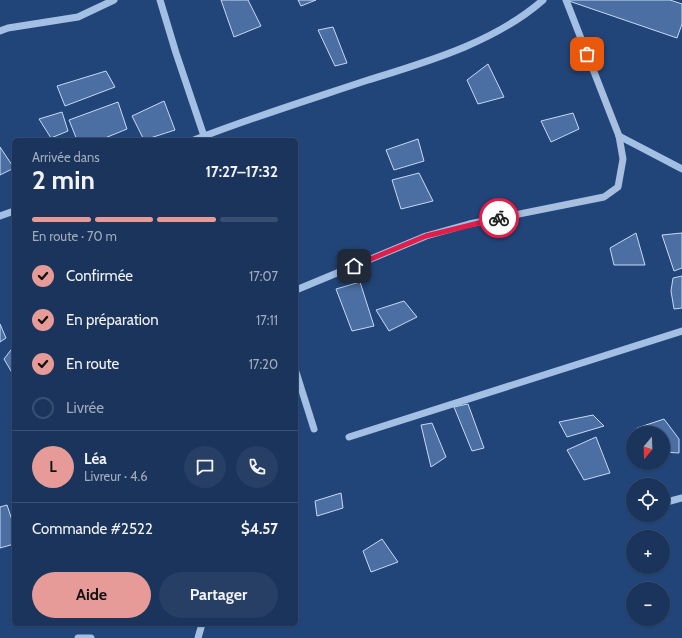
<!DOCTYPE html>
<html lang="fr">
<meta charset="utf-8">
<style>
:root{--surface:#1a345b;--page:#273f64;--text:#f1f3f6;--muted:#9faabb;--line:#384f71;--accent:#e69b98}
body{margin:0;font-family:Cabin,sans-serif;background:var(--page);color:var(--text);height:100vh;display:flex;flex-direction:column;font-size:15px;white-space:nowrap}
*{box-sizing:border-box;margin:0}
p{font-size:13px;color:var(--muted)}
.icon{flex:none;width:22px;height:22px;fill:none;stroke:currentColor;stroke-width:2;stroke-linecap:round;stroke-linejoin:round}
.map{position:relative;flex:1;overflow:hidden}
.side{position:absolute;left:12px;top:138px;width:286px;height:488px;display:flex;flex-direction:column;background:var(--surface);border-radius:6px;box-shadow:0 1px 3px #0004,0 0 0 1px var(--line)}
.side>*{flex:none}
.needle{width:26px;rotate:199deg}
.fabs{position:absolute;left:626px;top:426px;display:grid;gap:8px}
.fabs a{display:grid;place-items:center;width:44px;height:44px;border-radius:50%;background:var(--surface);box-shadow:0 1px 3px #0004,0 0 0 1px var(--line);font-size:20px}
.pin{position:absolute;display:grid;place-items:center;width:34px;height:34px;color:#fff;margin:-17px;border-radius:8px;box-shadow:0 2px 6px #0006}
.courier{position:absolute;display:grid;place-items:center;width:40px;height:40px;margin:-20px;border:3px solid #e11d48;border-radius:50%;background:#fff;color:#222;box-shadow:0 1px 5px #0007}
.overview em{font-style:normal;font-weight:800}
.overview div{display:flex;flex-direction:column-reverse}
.overview{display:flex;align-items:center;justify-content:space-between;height:68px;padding:0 20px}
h1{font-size:26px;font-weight:800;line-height:30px}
.bar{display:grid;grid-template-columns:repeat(4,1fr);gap:6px 4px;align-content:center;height:48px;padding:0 20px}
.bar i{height:5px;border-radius:3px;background:var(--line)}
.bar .current{background:var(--accent)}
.bar p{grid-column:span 4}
.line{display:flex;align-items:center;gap:10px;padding:0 20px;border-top:1px solid var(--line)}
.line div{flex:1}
.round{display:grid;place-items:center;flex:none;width:42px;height:42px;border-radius:21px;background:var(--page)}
ol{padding:0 20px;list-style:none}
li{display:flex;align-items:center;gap:12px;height:44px}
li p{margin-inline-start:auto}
li .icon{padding:4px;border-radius:50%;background:var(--accent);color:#111;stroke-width:4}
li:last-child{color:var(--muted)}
li i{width:22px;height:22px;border:2px solid var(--line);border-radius:50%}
.button{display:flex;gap:8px;margin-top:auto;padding:8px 20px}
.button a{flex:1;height:46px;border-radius:24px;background:var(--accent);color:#111;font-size:16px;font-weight:800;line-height:46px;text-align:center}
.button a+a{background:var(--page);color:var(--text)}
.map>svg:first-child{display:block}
.building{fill:#4b6fa3;stroke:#c6d9f4}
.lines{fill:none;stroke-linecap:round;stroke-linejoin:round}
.minor{stroke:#a3bfe4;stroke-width:7}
.done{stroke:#b2bed0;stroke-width:4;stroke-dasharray:0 7.2}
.route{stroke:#e11d48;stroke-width:5}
</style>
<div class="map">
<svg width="682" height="638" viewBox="0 0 682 638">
<rect width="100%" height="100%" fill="#224579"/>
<g class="building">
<path d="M 221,0 L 248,0 L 261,26 L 234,37 Z"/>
<path d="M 298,0 L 316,0 L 301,6 Z"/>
<path d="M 566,0 L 670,0 L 682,4 L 682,24 L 677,38 Z"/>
<path d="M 333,27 L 347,63 L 335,66 L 318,30 Z"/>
<path d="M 488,64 L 504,97 L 478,104 L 467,80 Z"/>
<path d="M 106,71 L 115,87 L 65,106 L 57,86 Z"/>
<path d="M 164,101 L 175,130 L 144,140 L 132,116 Z"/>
<path d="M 118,102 L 127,129 L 100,140 L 77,140 L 69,120 Z"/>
<path d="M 62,112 L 68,131 L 51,138 L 39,119 Z"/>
<path d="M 573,113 L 579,129 L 551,142 L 541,121 Z"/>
<path d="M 418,139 L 424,161 L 394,170 L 386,150 Z"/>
<path d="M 0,147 L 14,168 L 0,175 Z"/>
<path d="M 419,173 L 433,201 L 401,209 L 392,180 Z"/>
<path d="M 636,233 L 645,265 L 614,265 L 610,248 Z"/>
<path d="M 682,233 L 682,268 L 674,271 L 662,235 Z"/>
<path d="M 682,276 L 682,308 L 674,309 L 671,291 L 673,278 Z"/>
<path d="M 360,282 L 374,326 L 352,331 L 336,289 Z"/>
<path d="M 404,301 L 417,317 L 389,331 L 376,310 Z"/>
<path d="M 0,324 L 6,338 L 0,342 Z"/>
<path d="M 14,346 L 14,376 L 4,359 Z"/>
<path d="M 468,404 L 484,448 L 472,451 L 454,407 Z"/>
<path d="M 593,415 L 604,426 L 567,437 L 559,422 Z"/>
<path d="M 664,419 L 679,439 L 679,453 L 663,452 L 663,433 L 638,433 L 637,428 Z"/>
<path d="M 432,423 L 446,457 L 431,467 L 421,425 Z"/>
<path d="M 596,437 L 610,473 L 584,480 L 567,450 Z"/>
<path d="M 341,493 L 343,508 L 317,516 L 315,501 Z"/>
<path d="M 7,505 L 14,526 L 14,544 L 0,548 L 0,507 Z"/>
<path d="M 382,539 L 398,562 L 371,572 L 363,551 Z"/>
</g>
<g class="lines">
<g class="minor">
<path d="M 160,0 L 176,53 L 205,139"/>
<path d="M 0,31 L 8,28 L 78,17 L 114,0"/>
<path d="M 619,136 L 682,169"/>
<path d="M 194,140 C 250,118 308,100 365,81 C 426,62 494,43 543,0"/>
<path d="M 0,216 L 14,211"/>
<path d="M 296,290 L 426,236 L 469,224 L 604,197 L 618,187 L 623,159 L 619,136 L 566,0"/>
<path d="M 296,372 L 314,429"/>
<path d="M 349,437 L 682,331"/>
<path d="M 663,503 L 682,498"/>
<path d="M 78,638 L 91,638"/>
<path d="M 198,638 L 202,624"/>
</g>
</g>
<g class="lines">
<path class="done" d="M 499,218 L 604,197 L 618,187 L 623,159 L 619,136 L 587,54"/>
<path class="route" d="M 354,266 L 426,236 L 499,218"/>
</g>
</svg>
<div class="fabs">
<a><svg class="needle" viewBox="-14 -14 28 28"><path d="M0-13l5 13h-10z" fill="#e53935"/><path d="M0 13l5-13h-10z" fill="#9faabb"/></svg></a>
<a><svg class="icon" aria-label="locate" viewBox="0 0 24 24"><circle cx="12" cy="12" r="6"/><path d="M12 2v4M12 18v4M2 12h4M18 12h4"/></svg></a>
<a>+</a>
<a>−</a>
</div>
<div class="pin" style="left:587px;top:54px;background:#ea580c"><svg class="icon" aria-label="bag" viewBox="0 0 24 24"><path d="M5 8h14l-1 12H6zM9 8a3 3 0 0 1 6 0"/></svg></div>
<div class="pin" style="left:354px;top:266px;background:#1f2937"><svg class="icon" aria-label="home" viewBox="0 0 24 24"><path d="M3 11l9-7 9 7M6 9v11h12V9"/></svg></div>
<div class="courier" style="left:499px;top:218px"><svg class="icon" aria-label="bike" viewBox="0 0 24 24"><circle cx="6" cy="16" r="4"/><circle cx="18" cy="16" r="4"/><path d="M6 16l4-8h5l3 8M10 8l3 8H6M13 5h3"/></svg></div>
<section class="side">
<div class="overview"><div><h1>2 min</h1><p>Arrivée dans</p></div><em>17:27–17:32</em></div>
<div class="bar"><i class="current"></i><i class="current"></i><i class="current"></i><i></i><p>En route · 70 m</p></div>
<ol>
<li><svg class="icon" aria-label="check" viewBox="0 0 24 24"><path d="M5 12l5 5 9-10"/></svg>Confirmée<p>17:07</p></li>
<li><svg class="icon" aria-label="check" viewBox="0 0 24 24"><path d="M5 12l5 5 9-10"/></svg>En préparation<p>17:11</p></li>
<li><svg class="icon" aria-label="check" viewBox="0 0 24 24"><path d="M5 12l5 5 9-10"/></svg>En route<p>17:20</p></li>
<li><i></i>Livrée</li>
</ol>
<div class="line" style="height:72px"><b class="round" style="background:var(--accent);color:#111">L</b><div><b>Léa</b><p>Livreur · 4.6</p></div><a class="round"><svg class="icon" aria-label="chat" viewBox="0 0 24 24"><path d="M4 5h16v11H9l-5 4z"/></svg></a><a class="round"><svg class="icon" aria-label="phone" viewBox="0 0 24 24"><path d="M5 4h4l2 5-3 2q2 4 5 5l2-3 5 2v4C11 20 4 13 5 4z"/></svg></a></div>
<div class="line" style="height:52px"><div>Commande #2522</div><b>$4.57</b></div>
<div class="button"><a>Aide</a><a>Partager</a></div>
</section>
</div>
